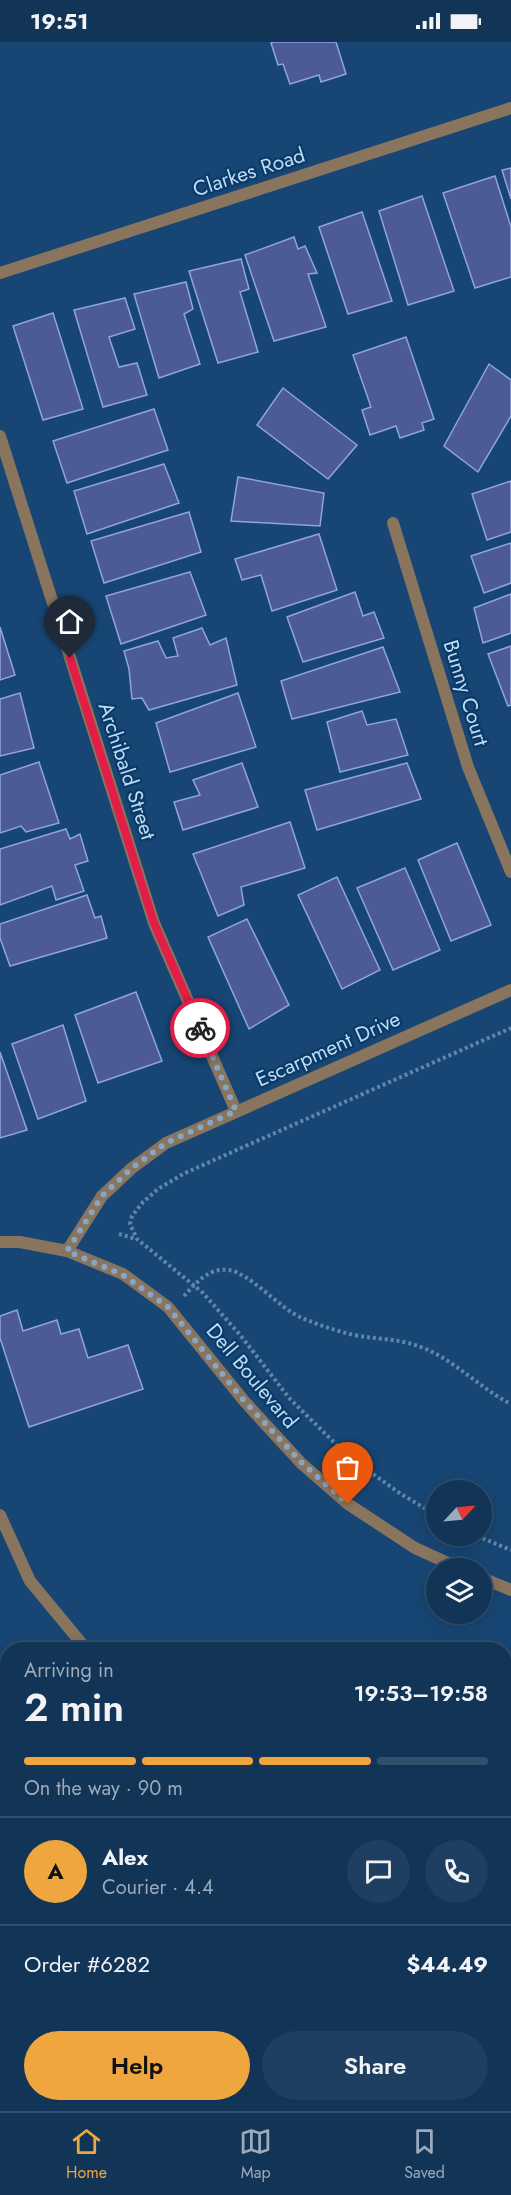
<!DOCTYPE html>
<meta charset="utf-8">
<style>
:root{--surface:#113457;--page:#1e3f61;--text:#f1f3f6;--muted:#9caaba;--line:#304f6d;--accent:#f0a63f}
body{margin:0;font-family:Jost,sans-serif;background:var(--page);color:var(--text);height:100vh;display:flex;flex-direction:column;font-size:22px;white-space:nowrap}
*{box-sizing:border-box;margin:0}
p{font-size:20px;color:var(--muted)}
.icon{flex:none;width:33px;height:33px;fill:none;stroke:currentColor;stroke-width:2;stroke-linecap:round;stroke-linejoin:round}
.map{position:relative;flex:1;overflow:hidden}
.panel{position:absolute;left:0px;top:1600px;width:512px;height:470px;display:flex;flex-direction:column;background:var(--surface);border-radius:24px 24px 0 0;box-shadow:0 3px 15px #0003,0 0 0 2px var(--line)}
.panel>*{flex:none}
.needle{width:39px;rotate:64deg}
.tools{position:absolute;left:426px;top:1438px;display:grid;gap:12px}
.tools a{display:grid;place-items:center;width:66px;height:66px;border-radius:50%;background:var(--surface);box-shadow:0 3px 15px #0003,0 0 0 2px var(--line);font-size:30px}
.pin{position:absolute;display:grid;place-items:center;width:51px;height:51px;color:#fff;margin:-62px -26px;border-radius:50% 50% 50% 0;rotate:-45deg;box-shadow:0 0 6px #0007}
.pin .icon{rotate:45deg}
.courier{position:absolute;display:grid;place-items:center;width:60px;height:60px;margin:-30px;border:4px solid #e11d48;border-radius:50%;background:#fff;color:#222;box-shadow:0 2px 8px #0007}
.headline em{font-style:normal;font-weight:600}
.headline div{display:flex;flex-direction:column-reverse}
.headline{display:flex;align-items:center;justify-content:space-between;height:102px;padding:0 24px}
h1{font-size:39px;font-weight:600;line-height:45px}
.bar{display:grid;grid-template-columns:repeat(4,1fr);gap:9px 6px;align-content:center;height:72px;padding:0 24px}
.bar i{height:8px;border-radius:4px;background:var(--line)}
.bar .current{background:var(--accent)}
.bar p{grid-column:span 4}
.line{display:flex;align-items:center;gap:15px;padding:0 24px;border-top:2px solid var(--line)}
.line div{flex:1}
.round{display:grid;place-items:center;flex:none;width:63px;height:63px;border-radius:32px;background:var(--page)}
.action{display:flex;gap:12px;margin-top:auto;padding:12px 24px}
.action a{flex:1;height:69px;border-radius:36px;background:var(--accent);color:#111;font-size:24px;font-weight:600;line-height:69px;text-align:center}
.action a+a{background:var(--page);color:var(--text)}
.status{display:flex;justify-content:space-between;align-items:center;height:42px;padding:0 30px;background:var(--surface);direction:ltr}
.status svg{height:16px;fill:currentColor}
.tab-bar{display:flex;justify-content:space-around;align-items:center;height:84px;border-top:2px solid var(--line);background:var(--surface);font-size:16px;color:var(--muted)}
.tab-bar a{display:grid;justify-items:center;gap:3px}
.tab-bar .current{color:var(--accent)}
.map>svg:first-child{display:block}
.building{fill:#4c5b95;stroke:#90a3e1;stroke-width:1.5}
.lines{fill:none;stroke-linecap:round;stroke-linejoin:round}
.path{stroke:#6186ac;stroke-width:4;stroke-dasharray:3 3;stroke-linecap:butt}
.minor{stroke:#89745d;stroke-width:12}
.done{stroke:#86a6c8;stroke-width:6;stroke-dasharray:0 10.8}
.route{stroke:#e11d48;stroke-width:8}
.labels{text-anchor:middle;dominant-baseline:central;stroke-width:4.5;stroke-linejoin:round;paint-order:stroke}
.street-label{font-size:21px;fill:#c1daf5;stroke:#093b68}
</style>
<div class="status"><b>19:51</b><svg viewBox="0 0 49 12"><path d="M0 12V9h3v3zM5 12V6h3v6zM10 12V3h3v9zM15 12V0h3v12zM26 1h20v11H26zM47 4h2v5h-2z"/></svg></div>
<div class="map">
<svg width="511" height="2069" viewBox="0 0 511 2069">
<rect width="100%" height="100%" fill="#174674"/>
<g class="building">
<path d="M 274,0 L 336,0 L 346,32 L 321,40 L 319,33 L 290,42 L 283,22 L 278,23 L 271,1 Z"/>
<path d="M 511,126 L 511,157 L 502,128 Z"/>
<path d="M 495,134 L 511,185 L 511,235 L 475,246 L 443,151 Z"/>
<path d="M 422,154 L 454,249 L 408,263 L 379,169 Z"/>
<path d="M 362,170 L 392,259 L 348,272 L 319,185 Z"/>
<path d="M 294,195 L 298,207 L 305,204 L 317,231 L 308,232 L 326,285 L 274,299 L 245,213 Z"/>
<path d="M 241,217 L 249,247 L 240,250 L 258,310 L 218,321 L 189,229 Z"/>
<path d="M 186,240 L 193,267 L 184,272 L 200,322 L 159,336 L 134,252 Z"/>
<path d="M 125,256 L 135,287 L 109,295 L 119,325 L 137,321 L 147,353 L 103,365 L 74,268 Z"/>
<path d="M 53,271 L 83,367 L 43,378 L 13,284 Z"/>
<path d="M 406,295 L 434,377 L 422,381 L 424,388 L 400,396 L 396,384 L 370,393 L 362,368 L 371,365 L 353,313 Z"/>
<path d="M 489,322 L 511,338 L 511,374 L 478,430 L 444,404 Z"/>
<path d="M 283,346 L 357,403 L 328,437 L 257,383 Z"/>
<path d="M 154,367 L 168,408 L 67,441 L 53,399 Z"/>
<path d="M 164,422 L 179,461 L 87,492 L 74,449 Z"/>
<path d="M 238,435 L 324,451 L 320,484 L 231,479 Z"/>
<path d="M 511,439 L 511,490 L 487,498 L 472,452 Z"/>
<path d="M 189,470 L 201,510 L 104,541 L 91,499 Z"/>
<path d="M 319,492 L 337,548 L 272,569 L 261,533 L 242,538 L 235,517 Z"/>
<path d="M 511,501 L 511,541 L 484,551 L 471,514 Z"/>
<path d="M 190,530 L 206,573 L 121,602 L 106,554 Z"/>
<path d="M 355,550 L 363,574 L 374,570 L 384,596 L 303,620 L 287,575 Z"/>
<path d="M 511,552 L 511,591 L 483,601 L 474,566 Z"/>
<path d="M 0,585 L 15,633 L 0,638 Z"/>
<path d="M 202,586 L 210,603 L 226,596 L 237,643 L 149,668 L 142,656 L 132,657 L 129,627 L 124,609 L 158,599 L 166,616 L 178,614 L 173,596 Z"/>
<path d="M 511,604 L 511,663 L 508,664 L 488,612 Z"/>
<path d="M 383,605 L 400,650 L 292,677 L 281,639 Z"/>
<path d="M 20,651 L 34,706 L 0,714 L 0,657 Z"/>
<path d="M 238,651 L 256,705 L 170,730 L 156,681 Z"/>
<path d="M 362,669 L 367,683 L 396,677 L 408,713 L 340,730 L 327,680 Z"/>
<path d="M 39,720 L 59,781 L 26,790 L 21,784 L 0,791 L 0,733 Z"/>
<path d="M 242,721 L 258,765 L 183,788 L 174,760 L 200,753 L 193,738 Z"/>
<path d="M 407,721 L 421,757 L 317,788 L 305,748 Z"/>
<path d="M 290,780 L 305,826 L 241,845 L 244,863 L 218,874 L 193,812 Z"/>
<path d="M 66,787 L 70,797 L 80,792 L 88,819 L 75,823 L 84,849 L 56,858 L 52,844 L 0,863 L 0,807 Z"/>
<path d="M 457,801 L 491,883 L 451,899 L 418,818 Z"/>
<path d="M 405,826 L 440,908 L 393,928 L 357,846 Z"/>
<path d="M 337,835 L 380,928 L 342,947 L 298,853 Z"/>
<path d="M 87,853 L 95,876 L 101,874 L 107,896 L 10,924 L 0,896 L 0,882 Z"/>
<path d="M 247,877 L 289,963 L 249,987 L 208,895 Z"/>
<path d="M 136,950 L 162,1019 L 98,1041 L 75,973 Z"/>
<path d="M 63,983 L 86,1059 L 38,1077 L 12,1002 Z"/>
<path d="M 0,1010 L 27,1088 L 0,1096 Z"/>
<path d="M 17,1268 L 23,1289 L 57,1278 L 61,1292 L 79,1287 L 88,1316 L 128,1303 L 143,1347 L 29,1385 L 0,1296 L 0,1274 Z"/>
<path d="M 8,1641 L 8,1677 L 0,1679 L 0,1643 Z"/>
<path d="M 511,1705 L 511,1751 L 504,1753 L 504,1707 Z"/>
<path d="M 511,1784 L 511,1830 L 504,1833 L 504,1787 Z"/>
<path d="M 508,2048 L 511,2056 L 511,2069 L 436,2069 L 458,2062 L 504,2062 L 504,2049 Z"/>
</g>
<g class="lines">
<g class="path">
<path d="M 119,1192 L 136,1197"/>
<path d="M 184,1254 C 196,1241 209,1225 229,1228 C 251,1232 279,1266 302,1276 C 319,1283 336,1289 354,1293 C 381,1298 400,1296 426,1307 C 458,1321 481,1347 511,1362"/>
<path d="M 436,1473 L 401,1452 L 348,1414 L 290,1357 L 241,1294 L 203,1251 L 137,1197 L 130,1182 L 132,1174 L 143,1160 L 158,1147 L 185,1131 L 511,986"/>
<path d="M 477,1494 L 511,1508"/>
</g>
<g class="minor">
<path d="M 0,231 L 511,66"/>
<path d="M 0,394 L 154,881 L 236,1069"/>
<path d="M 393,481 L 468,725 L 511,830"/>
<path d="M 0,1200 L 20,1200 L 67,1209 L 123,1232 L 168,1265 L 245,1360 L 301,1421 L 348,1462 L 415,1506 L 461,1527"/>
<path d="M 67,1209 L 102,1154 L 132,1126 L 166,1101 L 511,948"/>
<path d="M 0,1473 L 30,1539 L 87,1608"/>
<path d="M 482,1536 L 511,1548"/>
<path d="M 327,2062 L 329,2069"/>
</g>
</g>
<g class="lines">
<path class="done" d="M 200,986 L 236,1069 L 166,1101 L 132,1126 L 102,1154 L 67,1209 L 123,1233 L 168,1265 L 245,1360 L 302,1421 L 348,1462"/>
<path class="route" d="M 70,616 L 154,881 L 200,986"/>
</g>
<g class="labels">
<g class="street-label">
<text transform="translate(249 130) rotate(-18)">Clarkes Road</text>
<text transform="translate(466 651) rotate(73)">Bunny Court</text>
<text transform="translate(127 729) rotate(72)">Archibald Street</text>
<text transform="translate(328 1007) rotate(-24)">Escarpment Drive</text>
<text transform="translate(252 1334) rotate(50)">Dell Boulevard</text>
</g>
</g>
</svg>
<div class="tools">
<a><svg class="needle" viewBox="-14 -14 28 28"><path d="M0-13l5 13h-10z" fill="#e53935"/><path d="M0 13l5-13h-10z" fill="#9caaba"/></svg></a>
<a><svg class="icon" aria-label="layers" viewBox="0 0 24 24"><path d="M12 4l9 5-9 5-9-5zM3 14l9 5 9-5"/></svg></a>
</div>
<div class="pin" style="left:348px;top:1462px;background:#ea580c"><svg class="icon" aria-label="bag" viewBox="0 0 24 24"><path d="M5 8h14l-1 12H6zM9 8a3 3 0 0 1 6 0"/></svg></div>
<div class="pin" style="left:70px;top:616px;background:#1f2937"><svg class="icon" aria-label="home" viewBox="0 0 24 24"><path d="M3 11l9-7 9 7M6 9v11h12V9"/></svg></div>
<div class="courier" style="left:200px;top:986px"><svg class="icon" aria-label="bike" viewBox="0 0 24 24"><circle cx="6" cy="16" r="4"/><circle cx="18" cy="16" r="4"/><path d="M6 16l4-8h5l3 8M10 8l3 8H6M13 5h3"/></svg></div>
<section class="panel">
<div class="headline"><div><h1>2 min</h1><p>Arriving in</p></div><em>19:53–19:58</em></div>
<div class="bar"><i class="current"></i><i class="current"></i><i class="current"></i><i></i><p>On the way · 90 m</p></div>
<div class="line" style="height:108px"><b class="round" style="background:var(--accent);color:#111">A</b><div><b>Alex</b><p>Courier · 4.4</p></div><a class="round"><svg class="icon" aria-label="chat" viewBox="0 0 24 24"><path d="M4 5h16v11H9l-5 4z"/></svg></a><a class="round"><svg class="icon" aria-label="phone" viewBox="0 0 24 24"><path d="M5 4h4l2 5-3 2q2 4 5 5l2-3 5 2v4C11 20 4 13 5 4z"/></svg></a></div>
<div class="line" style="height:78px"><div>Order #6282</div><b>$44.49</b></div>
<div class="action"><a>Help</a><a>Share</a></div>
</section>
</div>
<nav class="tab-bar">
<a class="current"><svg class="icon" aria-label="home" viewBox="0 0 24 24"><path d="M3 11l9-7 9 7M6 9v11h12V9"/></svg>Home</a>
<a><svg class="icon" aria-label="map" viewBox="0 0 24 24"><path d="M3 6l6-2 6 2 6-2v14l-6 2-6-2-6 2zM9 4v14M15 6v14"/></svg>Map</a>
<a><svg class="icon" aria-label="saved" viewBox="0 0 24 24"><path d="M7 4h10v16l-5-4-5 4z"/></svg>Saved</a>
</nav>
